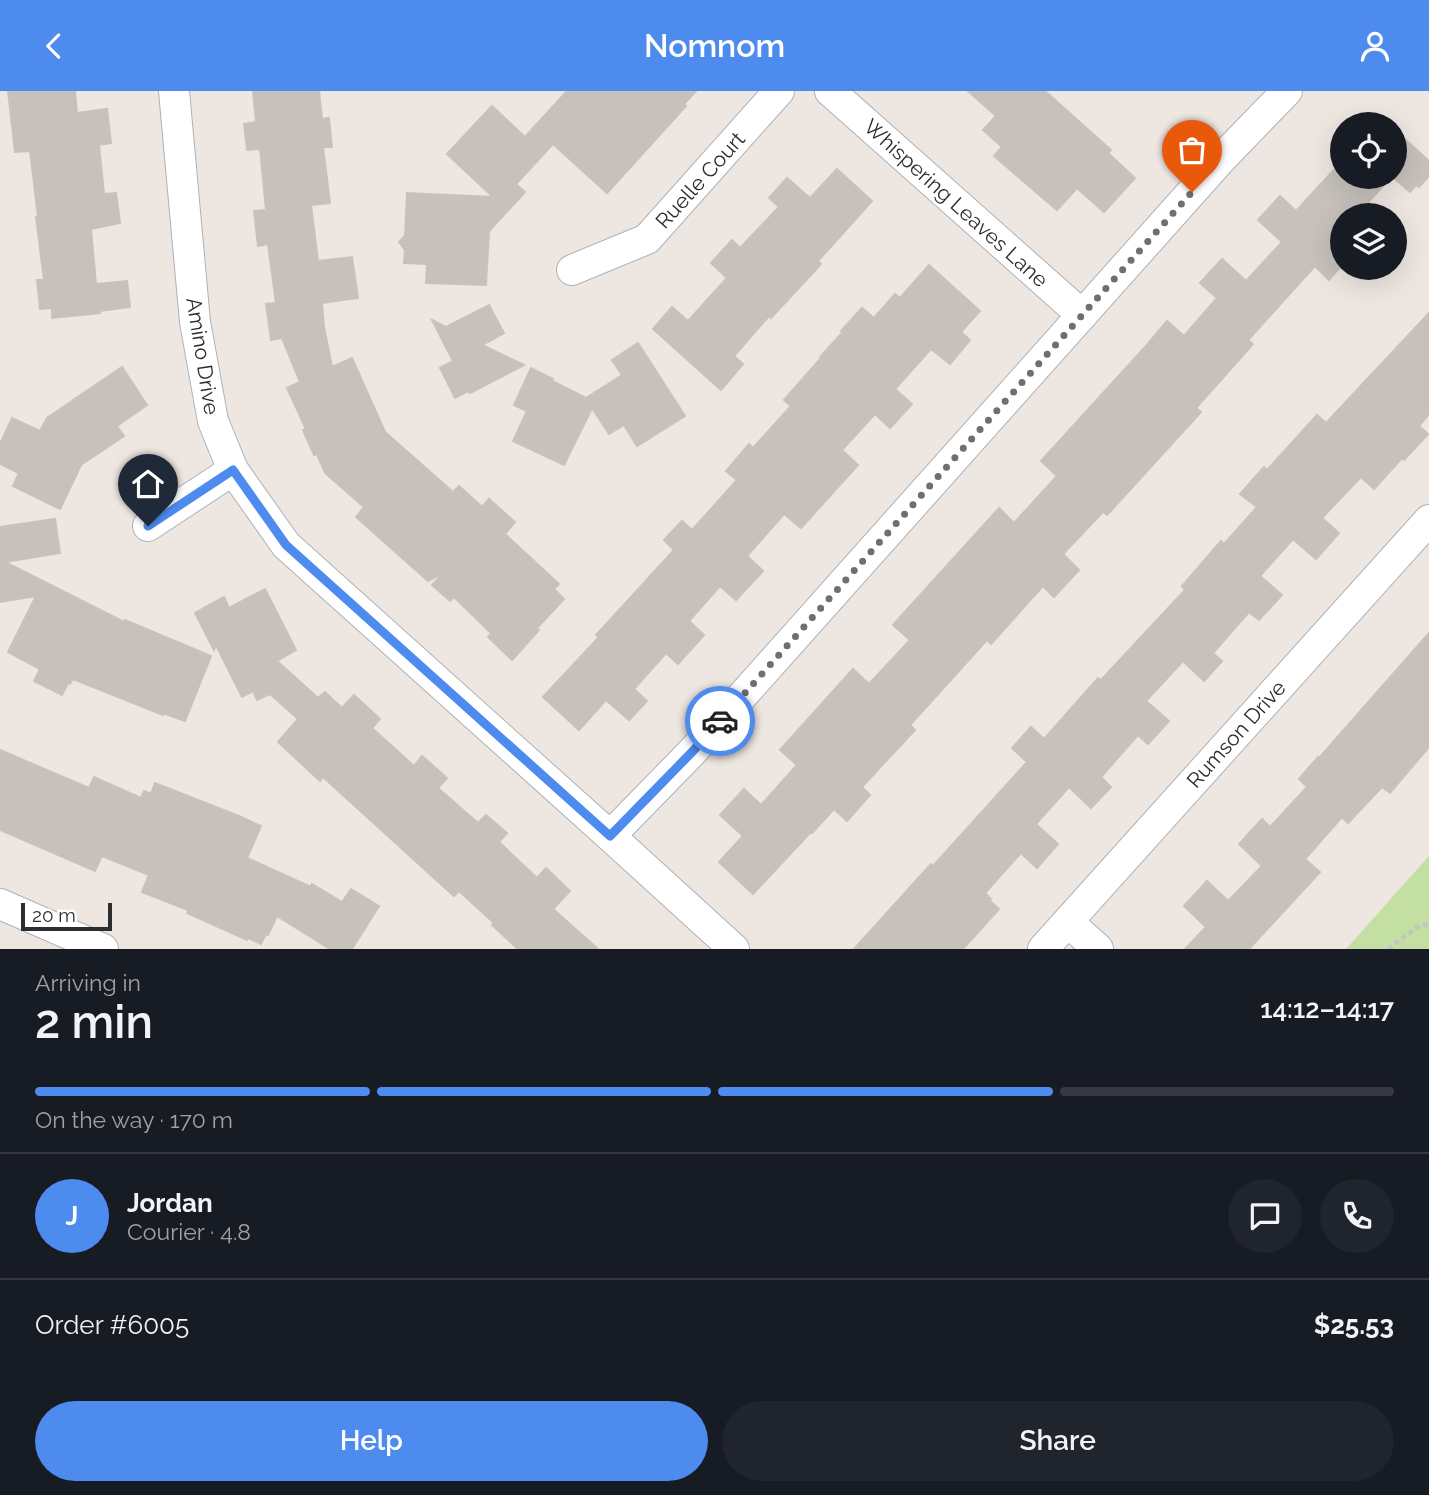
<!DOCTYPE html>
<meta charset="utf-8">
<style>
:root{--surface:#171b24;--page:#20242c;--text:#f1f3f6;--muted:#9ea1a6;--line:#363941;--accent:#4d8bef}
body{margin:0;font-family:Raleway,sans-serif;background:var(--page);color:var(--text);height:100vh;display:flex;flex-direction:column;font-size:26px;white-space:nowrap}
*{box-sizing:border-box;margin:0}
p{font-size:23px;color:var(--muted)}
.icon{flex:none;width:38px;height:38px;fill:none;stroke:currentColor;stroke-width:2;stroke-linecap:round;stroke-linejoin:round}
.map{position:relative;height:858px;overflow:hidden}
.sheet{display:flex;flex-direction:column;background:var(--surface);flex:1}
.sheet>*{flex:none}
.controls{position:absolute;left:1330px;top:21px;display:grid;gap:14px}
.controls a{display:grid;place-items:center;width:77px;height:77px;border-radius:50%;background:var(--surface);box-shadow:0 7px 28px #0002;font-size:35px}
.scale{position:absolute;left:21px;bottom:18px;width:91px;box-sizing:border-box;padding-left:7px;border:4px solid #2d2d2d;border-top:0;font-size:19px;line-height:24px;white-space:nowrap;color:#2d2d2d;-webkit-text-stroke:5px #fff;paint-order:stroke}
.pin{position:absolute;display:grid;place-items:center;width:60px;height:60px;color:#fff;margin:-72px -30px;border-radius:50% 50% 50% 0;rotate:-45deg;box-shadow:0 0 7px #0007}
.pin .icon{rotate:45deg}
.courier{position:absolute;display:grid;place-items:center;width:70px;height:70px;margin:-35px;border:5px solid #4d8bef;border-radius:50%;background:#fff;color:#222;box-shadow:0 2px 9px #0007}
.overview em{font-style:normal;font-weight:600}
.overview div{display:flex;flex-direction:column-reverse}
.overview{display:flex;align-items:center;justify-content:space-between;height:119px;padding:0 35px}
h1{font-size:46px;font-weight:600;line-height:52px}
.bar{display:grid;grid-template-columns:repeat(4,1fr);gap:10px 7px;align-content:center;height:84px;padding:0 35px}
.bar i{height:9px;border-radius:5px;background:var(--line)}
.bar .selected{background:var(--accent)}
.bar p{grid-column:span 4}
.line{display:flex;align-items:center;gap:18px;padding:0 35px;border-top:2px solid var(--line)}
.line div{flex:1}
.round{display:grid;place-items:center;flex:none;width:74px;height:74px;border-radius:37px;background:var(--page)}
.cta{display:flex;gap:14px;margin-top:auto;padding:14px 35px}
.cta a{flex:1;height:80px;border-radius:42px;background:var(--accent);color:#fff;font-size:28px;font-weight:600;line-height:80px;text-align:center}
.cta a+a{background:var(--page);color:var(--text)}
header{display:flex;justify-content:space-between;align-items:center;height:91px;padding:0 35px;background:var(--accent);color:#fff;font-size:32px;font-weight:600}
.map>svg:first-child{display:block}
.green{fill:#c3e0a2}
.building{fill:#c7c1bc;stroke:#c9c1ba;stroke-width:2}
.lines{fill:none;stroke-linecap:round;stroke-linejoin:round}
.street-casing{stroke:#adb2b8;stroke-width:32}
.path{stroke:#c4c4c4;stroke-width:4.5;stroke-dasharray:5 3.5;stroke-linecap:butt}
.street{stroke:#fff;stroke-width:30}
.done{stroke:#716e6c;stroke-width:7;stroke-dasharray:0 12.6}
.route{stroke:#4d8bef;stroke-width:9}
.labels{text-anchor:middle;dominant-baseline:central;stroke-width:6;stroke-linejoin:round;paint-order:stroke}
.street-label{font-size:21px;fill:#2d2d2d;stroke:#fff}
</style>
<header><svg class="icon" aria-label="back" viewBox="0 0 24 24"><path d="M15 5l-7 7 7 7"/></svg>Nomnom<svg class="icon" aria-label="person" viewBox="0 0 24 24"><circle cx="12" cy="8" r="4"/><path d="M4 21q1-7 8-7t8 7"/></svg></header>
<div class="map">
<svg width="1429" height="858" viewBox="0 0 1429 858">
<rect width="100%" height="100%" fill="#eee6e1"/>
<path class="green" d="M 1429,765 L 1429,858 L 1346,858 Z"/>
<g class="building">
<path d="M 8,0 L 75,0 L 77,22 L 107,18 L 111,52 L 99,54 L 104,103 L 116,102 L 120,132 L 91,138 L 96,193 L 127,190 L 130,216 L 100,220 L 100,222 L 52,227 L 52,217 L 40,218 L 37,189 L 44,189 L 36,126 L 38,126 L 30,60 L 15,61 Z"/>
<path d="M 253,0 L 319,0 L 322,28 L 329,27 L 332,56 L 323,56 L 330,112 L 311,114 L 318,170 L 352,166 L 358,207 L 322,212 L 324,236 L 332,276 L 352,267 L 385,341 L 453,401 L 459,395 L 482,416 L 489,408 L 515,431 L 505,443 L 559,493 L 554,498 L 564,508 L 537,537 L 539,539 L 512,569 L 488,546 L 491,542 L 454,506 L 450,510 L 432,494 L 445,481 L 428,490 L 356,426 L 364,416 L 325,382 L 317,363 L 314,364 L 303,339 L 306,338 L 287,297 L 300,291 L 282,247 L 271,249 L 266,213 L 276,212 L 268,153 L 258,155 L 254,120 L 266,119 L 260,58 L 247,59 L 244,33 L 256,31 Z"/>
<path d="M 567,0 L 696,0 L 684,13 L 686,15 L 607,102 L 553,53 L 516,93 L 525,101 L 489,140 L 486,194 L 426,192 L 427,173 L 404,172 L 405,159 L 399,151 L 405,145 L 407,102 L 493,106 L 447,63 L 492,15 L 525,46 Z"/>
<path d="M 968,0 L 1045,0 L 1111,59 L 1108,62 L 1135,87 L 1104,121 L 1077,97 L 1057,119 L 994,65 L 1002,56 L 983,39 L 996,25 Z"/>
<path d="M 1395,39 L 1429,70 L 1429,85 L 1419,96 L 1416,94 L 1410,101 L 1395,88 Z"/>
<path d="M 1342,70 L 1342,86 L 1391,86 L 1357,124 L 1342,124 L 1342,174 L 1329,189 L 1315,175 L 1248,249 L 1253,253 L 1196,317 L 1201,321 L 1107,424 L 1103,421 L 1063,463 L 1079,479 L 1054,506 L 1043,495 L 991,553 L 987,549 L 910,634 L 915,639 L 862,696 L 870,704 L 847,730 L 834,718 L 812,742 L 811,741 L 753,803 L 719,771 L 743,745 L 720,724 L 744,698 L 761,714 L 797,674 L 780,659 L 853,578 L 869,593 L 910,549 L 893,534 L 999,417 L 1014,432 L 1057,385 L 1041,370 L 1146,255 L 1167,230 L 1184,245 L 1217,207 L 1200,192 L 1222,168 L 1246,190 L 1282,151 L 1258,129 L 1280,105 L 1296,120 Z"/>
<path d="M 837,78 L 872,110 L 818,170 L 821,173 L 771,227 L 769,225 L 734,265 L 743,273 L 721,299 L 653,238 L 672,216 L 688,230 L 727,187 L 711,172 L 732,149 L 740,157 L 779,116 L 769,107 L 787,87 L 810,107 Z"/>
<path d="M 929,174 L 980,220 L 961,241 L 970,249 L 950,273 L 931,258 L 895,298 L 912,313 L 890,337 L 875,323 L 842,359 L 858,374 L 801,437 L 784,423 L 747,465 L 763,480 L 736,509 L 720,495 L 689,530 L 704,544 L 678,573 L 666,562 L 634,598 L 647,610 L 629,629 L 606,609 L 579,639 L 543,606 L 599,546 L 596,544 L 674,459 L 664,449 L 682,430 L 692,439 L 737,389 L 726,380 L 749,353 L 753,357 L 791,315 L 784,309 L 821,267 L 820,266 L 843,241 L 841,240 L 862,217 L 874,227 L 895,203 L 900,207 Z"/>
<path d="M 489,214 L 504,242 L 482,254 L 524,274 L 470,302 L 468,300 L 455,307 L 440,277 L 453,270 L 432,229 L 446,236 Z"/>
<path d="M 1429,222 L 1429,323 L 1419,335 L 1428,343 L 1404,369 L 1402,367 L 1374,398 L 1361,386 L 1322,427 L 1339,442 L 1316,468 L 1293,448 L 1260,485 L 1282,504 L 1259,529 L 1249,521 L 1213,562 L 1222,570 L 1204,590 L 1183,570 L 1146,610 L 1169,630 L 1148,653 L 1138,644 L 1101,686 L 1111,696 L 1091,717 L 1069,696 L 1036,733 L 1058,753 L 1037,777 L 1021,762 L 985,802 L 991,808 L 989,809 L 999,818 L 963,858 L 854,858 L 931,773 L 933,775 L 1027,671 L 1012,657 L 1031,636 L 1044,648 L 1098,587 L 1101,589 L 1185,499 L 1182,495 L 1221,450 L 1224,453 L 1257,416 L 1240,403 L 1264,376 L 1267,379 L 1317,324 L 1326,332 Z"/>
<path d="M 638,252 L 685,325 L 637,355 L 624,334 L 609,343 L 592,317 L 564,374 L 513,350 L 527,320 L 514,314 L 531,277 L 553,288 L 552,290 L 586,307 L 622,284 L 612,269 Z"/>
<path d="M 122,276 L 147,314 L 117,335 L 124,345 L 81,374 L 60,418 L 13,395 L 19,382 L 0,373 L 0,353 L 12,327 L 40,340 L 47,327 Z"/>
<path d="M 55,428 L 60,462 L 5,471 L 124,531 L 125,529 L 211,565 L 185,630 L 163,622 L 163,624 L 73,588 L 70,593 L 68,592 L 62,604 L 34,590 L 40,578 L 8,561 L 36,505 L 0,511 L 0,436 Z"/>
<path d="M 265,498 L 296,559 L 277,570 L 318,607 L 325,601 L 342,617 L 354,604 L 380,628 L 372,637 L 414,675 L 422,665 L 447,687 L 438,697 L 478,732 L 486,724 L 507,742 L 499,751 L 537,787 L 546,777 L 570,800 L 553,818 L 598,858 L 518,858 L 492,834 L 494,832 L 459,800 L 454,805 L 323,686 L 320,690 L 278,651 L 298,628 L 270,603 L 257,609 L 253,600 L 242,606 L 216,554 L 214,559 L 195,522 L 224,506 L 229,517 Z"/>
<path d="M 1429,542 L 1429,656 L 1390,702 L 1382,696 L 1348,732 L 1342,726 L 1305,768 L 1320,781 L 1249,858 L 1185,858 L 1206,836 L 1184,815 L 1207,790 L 1228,810 L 1262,775 L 1239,753 L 1262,728 L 1270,736 L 1307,696 L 1299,688 L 1318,666 L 1319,667 Z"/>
<path d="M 0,659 L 89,697 L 94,686 L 141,707 L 144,700 L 151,703 L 155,692 L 239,725 L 261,735 L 247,767 L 311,796 L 312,793 L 342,811 L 351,798 L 379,815 L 352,858 L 330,858 L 277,825 L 268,844 L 266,843 L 261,853 L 248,847 L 247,849 L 187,822 L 188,819 L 142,801 L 149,784 L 102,765 L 95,780 L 0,739 Z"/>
</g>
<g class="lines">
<g class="street-casing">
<g id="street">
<path d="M 174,0 L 195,231 L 213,330 L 233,379 L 286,454 L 610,745 L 734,858"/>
<path d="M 830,0 L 1082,224"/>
<path d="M 572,179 L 647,148 L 779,0"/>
<path d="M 148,435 L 233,379"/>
<path d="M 610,745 L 693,660 L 1223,66 L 1287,0"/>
<path d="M 0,813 L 103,858"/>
<path d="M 1068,831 L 1098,858"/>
<path d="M 1043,858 L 1429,429"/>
</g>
</g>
<path class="path" d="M 1388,858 L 1420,834 L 1429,834"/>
<use href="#street" class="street"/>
</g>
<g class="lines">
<path class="done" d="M 720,630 L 1192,101"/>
<path class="route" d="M 148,435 L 233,379 L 286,454 L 610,745 L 693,660 L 720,630"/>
</g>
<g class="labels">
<g class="street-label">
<text transform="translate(700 89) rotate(-48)">Ruelle Court</text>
<text transform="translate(956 112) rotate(42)">Whispering Leaves Lane</text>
<text transform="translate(203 265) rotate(81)">Amino Drive</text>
<text transform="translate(1236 643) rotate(-48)">Rumson Drive</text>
</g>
</g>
</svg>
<div class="controls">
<a><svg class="icon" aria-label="locate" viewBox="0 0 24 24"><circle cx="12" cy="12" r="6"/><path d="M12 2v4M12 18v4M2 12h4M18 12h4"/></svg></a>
<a><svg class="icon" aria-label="layers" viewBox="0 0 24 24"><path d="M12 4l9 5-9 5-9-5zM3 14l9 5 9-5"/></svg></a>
</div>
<div class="scale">20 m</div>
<div class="pin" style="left:1192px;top:101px;background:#ea580c"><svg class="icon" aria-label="bag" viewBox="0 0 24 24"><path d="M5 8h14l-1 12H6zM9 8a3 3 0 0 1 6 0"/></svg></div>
<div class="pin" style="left:148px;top:435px;background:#1f2937"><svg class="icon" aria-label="home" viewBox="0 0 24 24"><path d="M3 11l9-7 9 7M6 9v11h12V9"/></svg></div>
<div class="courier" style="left:720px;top:630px"><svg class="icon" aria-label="car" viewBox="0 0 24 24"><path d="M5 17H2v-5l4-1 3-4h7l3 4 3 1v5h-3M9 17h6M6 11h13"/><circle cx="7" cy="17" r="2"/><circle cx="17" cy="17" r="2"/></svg></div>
</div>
<section class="sheet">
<div class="overview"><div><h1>2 min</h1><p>Arriving in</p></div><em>14:12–14:17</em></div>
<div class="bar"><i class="selected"></i><i class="selected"></i><i class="selected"></i><i></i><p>On the way · 170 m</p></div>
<div class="line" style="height:126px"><b class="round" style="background:var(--accent);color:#fff">J</b><div><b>Jordan</b><p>Courier · 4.8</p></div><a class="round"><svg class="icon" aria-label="chat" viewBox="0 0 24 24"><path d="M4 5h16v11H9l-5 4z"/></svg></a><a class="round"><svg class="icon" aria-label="phone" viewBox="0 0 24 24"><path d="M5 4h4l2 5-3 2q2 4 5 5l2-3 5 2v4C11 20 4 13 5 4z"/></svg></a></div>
<div class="line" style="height:91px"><div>Order #6005</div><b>$25.53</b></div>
<div class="cta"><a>Help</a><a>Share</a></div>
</section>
